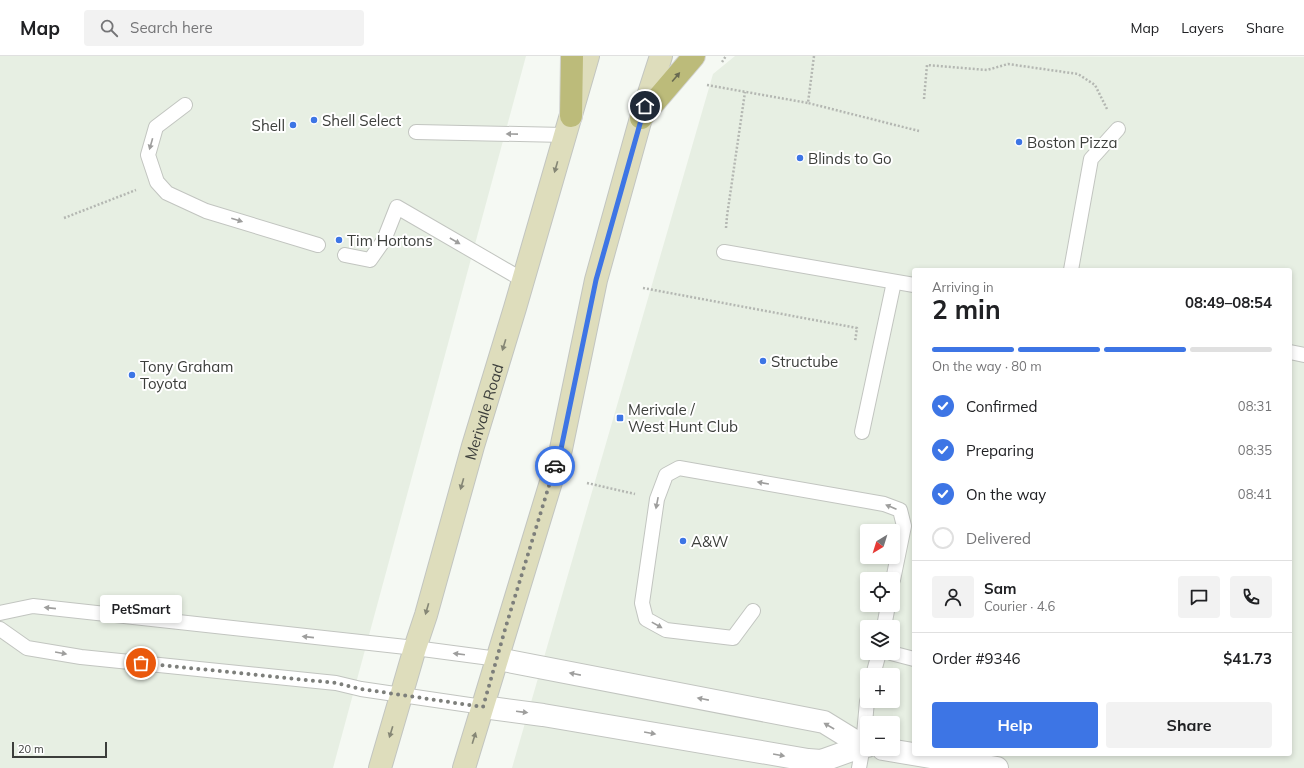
<!DOCTYPE html>
<meta charset="utf-8">
<style>
:root{--surface:#fff;--page:#f2f2f2;--text:#202124;--muted:#757577;--line:#e0e0e0;--accent:#3d75e5}
body{margin:0;font-family:Mulish,sans-serif;background:var(--page);color:var(--text);height:100vh;display:flex;flex-direction:column;font-size:15px;white-space:nowrap}
*{box-sizing:border-box;margin:0}
p{font-size:13px;color:var(--muted)}
.icon{flex:none;width:22px;height:22px;fill:none;stroke:currentColor;stroke-width:2;stroke-linecap:round;stroke-linejoin:round}
.map{position:relative;flex:1;overflow:hidden}
.panel{position:absolute;left:912px;top:212px;width:380px;height:488px;display:flex;flex-direction:column;background:var(--surface);border-radius:4px;box-shadow:0 2px 6px #0003}
.panel>*{flex:none}
.needle{width:26px;rotate:218deg}
.fabs{position:absolute;left:860px;top:468px;display:grid;gap:8px}
.fabs a{display:grid;place-items:center;width:40px;height:40px;border-radius:4px;background:var(--surface);box-shadow:0 2px 6px #0003;font-size:20px}
.scale{position:absolute;left:12px;bottom:10px;width:95px;box-sizing:border-box;padding-left:4px;border:2px solid #3c3e3b;border-top:0;font-size:11px;line-height:14px;white-space:nowrap;color:#3c3e3b;-webkit-text-stroke:3px #fff;paint-order:stroke}
.pin{position:absolute;display:grid;place-items:center;width:34px;height:34px;color:#fff;margin:-17px;border:2px solid #fff;border-radius:50%;box-shadow:0 1px 4px #0007}
.courier{position:absolute;display:grid;place-items:center;width:40px;height:40px;margin:-20px;border:3px solid #3d75e5;border-radius:50%;background:#fff;color:#222;box-shadow:0 1px 5px #0007}
.bubble{position:absolute;height:28px;border-radius:4px;background:var(--surface);box-shadow:0 2px 6px #0003;font-size:13px;font-weight:700;line-height:28px;text-align:center}
.overview em{font-style:normal;font-weight:700}
.overview div{display:flex;flex-direction:column-reverse}
.overview{display:flex;align-items:center;justify-content:space-between;height:68px;padding:0 20px}
h1{font-size:26px;font-weight:700;line-height:30px}
.bar{display:grid;grid-template-columns:repeat(4,1fr);gap:6px 4px;align-content:center;height:48px;padding:0 20px}
.bar i{height:5px;border-radius:3px;background:var(--line)}
.bar .active{background:var(--accent)}
.bar p{grid-column:span 4}
.line{display:flex;align-items:center;gap:10px;padding:0 20px;border-top:1px solid var(--line)}
.line div{flex:1}
.round{display:grid;place-items:center;flex:none;width:42px;height:42px;border-radius:4px;background:var(--page)}
ol{padding:0 20px;list-style:none}
li{display:flex;align-items:center;gap:12px;height:44px}
li p{margin-inline-start:auto}
li .icon{padding:4px;border-radius:50%;background:var(--accent);color:#fff;stroke-width:4}
li:last-child{color:var(--muted)}
li i{width:22px;height:22px;border:2px solid var(--line);border-radius:50%}
.button{display:flex;gap:8px;margin-top:auto;padding:8px 20px}
.button a{flex:1;height:46px;border-radius:4px;background:var(--accent);color:#fff;font-size:16px;font-weight:700;line-height:46px;text-align:center}
.button a+a{background:var(--page);color:var(--text)}
header{display:flex;align-items:center;gap:24px;box-sizing:border-box;height:56px;padding:0 20px;background:var(--surface);border-bottom:1px solid var(--line)}
header strong{font-size:19px}
nav{display:flex;gap:22px;margin-inline-start:auto;font-size:14px}
.search{width:280px;height:36px;background:var(--page);display:flex;align-items:center;gap:10px;box-sizing:border-box;padding:0 14px;border-radius:4px;color:var(--muted);font-size:15px}
.map>svg:first-child{display:block}
.built{fill:#e7efe3;fill-rule:evenodd}
.lines{fill:none;stroke-linecap:round;stroke-linejoin:round}
.lane-casing{stroke:#c2c5c0;stroke-width:16}
.street-casing{stroke:#c2c5c0;stroke-width:24}
.secondary-casing{stroke:#c2c5c0;stroke-width:24}
.primary-casing{stroke:#d4d5d4;stroke-width:24}
.path{stroke:#b4b7b2;stroke-width:2.5;stroke-dasharray:2 2;stroke-linecap:butt}
.lane{stroke:#fff;stroke-width:14}
.street{stroke:#fff;stroke-width:22}
.secondary{stroke:#deddbc;stroke-width:22}
.primary{stroke:#bcbb7a;stroke-width:22}
.oneway{fill:#696a51}
.oneway2{fill:#9e9e9d}
.oneway3{fill:#858675}
.done{stroke:#7d7f7b;stroke-width:4;stroke-dasharray:0 7.2}
.route{stroke:#3d75e5;stroke-width:5}
.poi-dot{fill:#3d75e5;stroke:#fff;stroke-width:1.5}
.labels{text-anchor:middle;dominant-baseline:central;stroke-width:4;stroke-linejoin:round;paint-order:stroke}
.poi-label{font-size:15px;fill:#3c3e3b;stroke:#fff;text-anchor:start}
.street-label{font-size:15px;fill:#3c3e3b;stroke:#fff}
</style>
<header>
<strong>Map</strong>
<div class="search"><svg class="icon" aria-label="search" viewBox="0 0 24 24"><circle cx="10" cy="10" r="6"/><path d="M15 15l6 6"/></svg>Search here</div>
<nav><a>Map</a><a>Layers</a><a>Share</a></nav>
</header>
<div class="map">
<svg width="1304" height="712" viewBox="0 0 1304 712">
<rect width="100%" height="100%" fill="#f5f9f3"/>
<g class="built">
<path d="M 0,0 L 526,0 L 333,712 L 0,712 Z"/>
<path d="M 735,0 L 1304,1 L 1304,712 L 512,712 L 713,18 ZM 914,214 L 1290,214 L 1290,698 L 914,698 ZM 867,475 L 893,475 L 893,501 L 867,501 ZM 867,523 L 893,523 L 893,549 L 867,549 ZM 867,571 L 893,571 L 893,597 L 867,597 ZM 867,619 L 893,619 L 893,645 L 867,645 ZM 867,667 L 893,667 L 893,693 L 867,693 Z"/>
</g>
<g class="lines">
<g class="lane-casing">
<g id="lane">
<path d="M 185,49 L 156,71 L 148,99 L 157,126 L 167,137 L 206,155 L 318,189"/>
<path d="M 416,76 L 565,79"/>
<path d="M 724,196 L 914,229"/>
<path d="M 345,199 L 370,204 L 384,184 L 397,151 L 523,224"/>
<path d="M 1071,214 L 1091,103 L 1118,73"/>
<path d="M 1290,296 L 1304,299"/>
<path d="M 862,376 L 894,226"/>
<path d="M 753,555 L 733,582 L 666,574 L 646,563 L 642,547 L 657,443 L 666,419 L 679,412 L 884,448 L 900,454 L 904,470 L 893,524"/>
<path d="M 0,557 L 33,550 L 415,592 L 498,603"/>
<path d="M 884,571 L 888,549"/>
<path d="M 0,573 L 27,592 L 81,601 L 336,627 L 361,633 L 483,651"/>
<path d="M 891,597 L 914,603"/>
<path d="M 873,619 L 879,597"/>
<path d="M 859,712 L 863,690 L 867,645"/>
</g>
</g>
<g class="street-casing">
<g id="street">
<path d="M 498,603 L 824,666 L 863,690 L 867,690"/>
<path d="M 483,651 L 543,659 L 808,704 L 821,705 L 863,690"/>
<path d="M 883,693 L 997,712"/>
</g>
</g>
<g class="secondary-casing">
<g id="secondary">
<path id="s1" d="M 380,712 L 415,592 L 426,559 L 473,390 L 515,252 L 588,0"/>
<path d="M 464,712 L 561,393 L 596,224 L 641,62 L 661,0"/>
</g>
</g>
<g class="primary-casing">
<g id="primary">
<path d="M 571,60 L 572,0"/>
<path d="M 641,62 L 694,0"/>
</g>
</g>
<g class="path">
<path d="M 814,0 L 808,47 L 919,75"/>
<path d="M 722,6 L 726,0"/>
<path d="M 707,29 L 808,47"/>
<path d="M 924,43 L 927,9 L 987,14 L 1008,8 L 1078,18 L 1095,29 L 1107,53"/>
<path d="M 64,162 L 136,134"/>
<path d="M 726,172 L 727,160 L 745,36"/>
<path d="M 643,232 L 857,272 L 855,286"/>
<path d="M 587,427 L 635,438"/>
</g>
<use href="#lane" class="lane"/>
<use href="#street" class="street"/>
<use href="#secondary" class="secondary"/>
<use href="#primary" class="primary"/>
</g>
<defs><path id="oneway-solid" d="M-6-.8H1V-3.2L6.5 0L1 3.2V.8H-6Z"/></defs>
<use class="oneway" href="#oneway-solid" transform="translate(676 21) rotate(-50)"/>
<g class="oneway2">
<use href="#oneway-solid" transform="translate(512 78) rotate(-179)"/>
<use href="#oneway-solid" transform="translate(151 88) rotate(106)"/>
<use href="#oneway-solid" transform="translate(237 164) rotate(17)"/>
<use href="#oneway-solid" transform="translate(455 185) rotate(30)"/>
<use href="#oneway-solid" transform="translate(763 427) rotate(-170)"/>
<use href="#oneway-solid" transform="translate(657 447) rotate(101)"/>
<use href="#oneway-solid" transform="translate(891 451) rotate(-157)"/>
<use href="#oneway-solid" transform="translate(50 552) rotate(-174)"/>
<use href="#oneway-solid" transform="translate(657 569) rotate(29)"/>
<use href="#oneway-solid" transform="translate(308 581) rotate(-174)"/>
<use href="#oneway-solid" transform="translate(61 597) rotate(10)"/>
<use href="#oneway-solid" transform="translate(459 598) rotate(-173)"/>
<use href="#oneway-solid" transform="translate(575 618) rotate(-169)"/>
<use href="#oneway-solid" transform="translate(703 643) rotate(-169)"/>
<use href="#oneway-solid" transform="translate(522 656) rotate(7)"/>
<use href="#oneway-solid" transform="translate(829 670) rotate(-150)"/>
<use href="#oneway-solid" transform="translate(650 677) rotate(10)"/>
<use href="#oneway-solid" transform="translate(779 699) rotate(10)"/>
</g>
<g class="oneway3">
<use href="#oneway-solid" transform="translate(556 111) rotate(106)"/>
<use href="#oneway-solid" transform="translate(504 289) rotate(107)"/>
<use href="#oneway-solid" transform="translate(462 428) rotate(106)"/>
<use href="#oneway-solid" transform="translate(427 553) rotate(106)"/>
<use href="#oneway-solid" transform="translate(391 676) rotate(107)"/>
<use href="#oneway-solid" transform="translate(474 682) rotate(-73)"/>
</g>
<g class="lines">
<path class="done" d="M 141,607 L 336,627 L 361,633 L 483,651 L 506,570 L 555,410"/>
<path class="route" d="M 555,410 L 561,393 L 596,224 L 645,50"/>
</g>
<g class="poi-dot">
<circle cx="314" cy="64" r="4"/>
<circle cx="293" cy="69" r="4"/>
<circle cx="1019" cy="86" r="4"/>
<circle cx="800" cy="102" r="4"/>
<circle cx="339" cy="184" r="4"/>
<circle cx="763" cy="305" r="4"/>
<circle cx="132" cy="319" r="4"/>
<rect x="616" y="358" width="8" height="8" rx="2"/>
<circle cx="683" cy="485" r="4"/>
</g>
<g class="labels">
<g class="poi-label">
<text x="322" y="64">Shell Select</text>
<text x="285" y="69" text-anchor="end">Shell</text>
<text x="1027" y="86">Boston Pizza</text>
<text x="808" y="102">Blinds to Go</text>
<text x="347" y="184">Tim Hortons</text>
<text x="771" y="305">Structube</text>
<text x="140" y="310">Tony Graham<tspan x="140" dy="17">Toyota</tspan></text>
<text x="628" y="353">Merivale /<tspan x="628" dy="17">West Hunt Club</tspan></text>
<text x="691" y="485">A&amp;W</text>
</g>
<g class="street-label">
<text stroke="none"><textPath href="#s1" startOffset="371">Merivale Road</textPath></text>
</g>
</g>
</svg>
<div class="fabs">
<a><svg class="needle" viewBox="-14 -14 28 28"><path d="M0-13l5 13h-10z" fill="#e53935"/><path d="M0 13l5-13h-10z" fill="#757577"/></svg></a>
<a><svg class="icon" aria-label="locate" viewBox="0 0 24 24"><circle cx="12" cy="12" r="6"/><path d="M12 2v4M12 18v4M2 12h4M18 12h4"/></svg></a>
<a><svg class="icon" aria-label="layers" viewBox="0 0 24 24"><path d="M12 4l9 5-9 5-9-5zM3 14l9 5 9-5"/></svg></a>
<a>+</a>
<a>−</a>
</div>
<div class="scale">20 m</div>
<div class="pin" style="left:141px;top:607px;background:#ea580c"><svg class="icon" aria-label="bag" viewBox="0 0 24 24"><path d="M5 8h14l-1 12H6zM9 8a3 3 0 0 1 6 0"/></svg></div>
<div class="pin" style="left:645px;top:50px;background:#1f2937"><svg class="icon" aria-label="home" viewBox="0 0 24 24"><path d="M3 11l9-7 9 7M6 9v11h12V9"/></svg></div>
<div class="courier" style="left:555px;top:410px"><svg class="icon" aria-label="car" viewBox="0 0 24 24"><path d="M5 17H2v-5l4-1 3-4h7l3 4 3 1v5h-3M9 17h6M6 11h13"/><circle cx="7" cy="17" r="2"/><circle cx="17" cy="17" r="2"/></svg></div>
<div class="bubble" style="left:100px;top:539px;width:82px">PetSmart</div>
<section class="panel">
<div class="overview"><div><h1>2 min</h1><p>Arriving in</p></div><em>08:49–08:54</em></div>
<div class="bar"><i class="active"></i><i class="active"></i><i class="active"></i><i></i><p>On the way · 80 m</p></div>
<ol>
<li><svg class="icon" aria-label="check" viewBox="0 0 24 24"><path d="M5 12l5 5 9-10"/></svg>Confirmed<p>08:31</p></li>
<li><svg class="icon" aria-label="check" viewBox="0 0 24 24"><path d="M5 12l5 5 9-10"/></svg>Preparing<p>08:35</p></li>
<li><svg class="icon" aria-label="check" viewBox="0 0 24 24"><path d="M5 12l5 5 9-10"/></svg>On the way<p>08:41</p></li>
<li><i></i>Delivered</li>
</ol>
<div class="line" style="height:72px"><a class="round"><svg class="icon" aria-label="person" viewBox="0 0 24 24"><circle cx="12" cy="8" r="4"/><path d="M4 21q1-7 8-7t8 7"/></svg></a><div><b>Sam</b><p>Courier · 4.6</p></div><a class="round"><svg class="icon" aria-label="chat" viewBox="0 0 24 24"><path d="M4 5h16v11H9l-5 4z"/></svg></a><a class="round"><svg class="icon" aria-label="phone" viewBox="0 0 24 24"><path d="M5 4h4l2 5-3 2q2 4 5 5l2-3 5 2v4C11 20 4 13 5 4z"/></svg></a></div>
<div class="line" style="height:52px"><div>Order #9346</div><b>$41.73</b></div>
<div class="button"><a>Help</a><a>Share</a></div>
</section>
</div>
